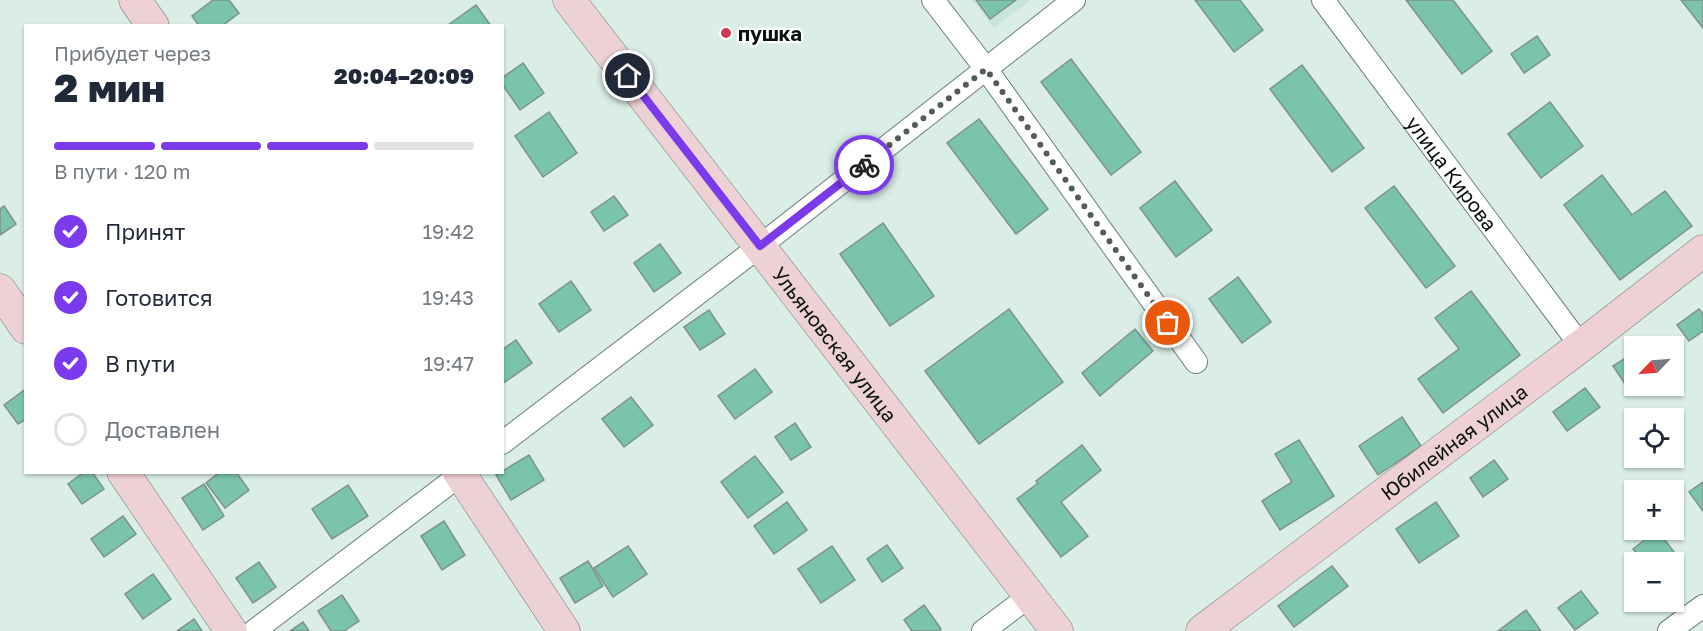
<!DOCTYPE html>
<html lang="ru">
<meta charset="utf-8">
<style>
:root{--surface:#fff;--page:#f6f6f7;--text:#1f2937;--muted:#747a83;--line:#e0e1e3;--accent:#7c3aed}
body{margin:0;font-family:"Golos Text",sans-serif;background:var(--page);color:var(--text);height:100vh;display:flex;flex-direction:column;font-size:22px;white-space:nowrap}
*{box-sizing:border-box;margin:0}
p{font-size:20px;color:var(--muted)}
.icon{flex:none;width:33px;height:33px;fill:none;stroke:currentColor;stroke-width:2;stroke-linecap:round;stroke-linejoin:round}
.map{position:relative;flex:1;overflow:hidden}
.sheet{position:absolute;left:24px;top:24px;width:480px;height:450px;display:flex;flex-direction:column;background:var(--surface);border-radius:0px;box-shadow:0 2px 4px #0004}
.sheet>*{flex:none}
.needle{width:39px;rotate:245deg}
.fabs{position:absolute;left:1624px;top:336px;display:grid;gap:12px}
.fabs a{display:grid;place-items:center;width:60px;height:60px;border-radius:0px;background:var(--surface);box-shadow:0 2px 4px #0004;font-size:30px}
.pin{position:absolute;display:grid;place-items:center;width:51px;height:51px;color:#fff;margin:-26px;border:3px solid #fff;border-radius:50%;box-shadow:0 2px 6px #0007}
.courier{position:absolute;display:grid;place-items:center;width:60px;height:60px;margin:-30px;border:4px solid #7c3aed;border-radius:50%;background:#fff;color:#222;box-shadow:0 2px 8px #0007}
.overview em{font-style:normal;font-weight:800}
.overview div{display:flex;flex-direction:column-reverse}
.overview{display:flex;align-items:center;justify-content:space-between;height:102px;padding:0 30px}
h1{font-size:39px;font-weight:800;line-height:45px}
.bar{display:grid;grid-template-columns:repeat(4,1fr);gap:9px 6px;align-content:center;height:72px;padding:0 30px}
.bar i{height:8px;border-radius:4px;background:var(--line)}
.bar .selected{background:var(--accent)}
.bar p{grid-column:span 4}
ol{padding:0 30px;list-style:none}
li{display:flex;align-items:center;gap:18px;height:66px}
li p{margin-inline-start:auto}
li .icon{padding:6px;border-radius:50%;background:var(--accent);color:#fff;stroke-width:4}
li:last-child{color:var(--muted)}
li i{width:33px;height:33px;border:3px solid var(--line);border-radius:50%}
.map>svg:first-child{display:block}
.built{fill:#c8e5db}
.building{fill:#7ac4ae;stroke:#7f918b;stroke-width:1.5}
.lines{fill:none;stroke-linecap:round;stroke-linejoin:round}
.street-casing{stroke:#6c7e78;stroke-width:24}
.secondary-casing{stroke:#6c7e78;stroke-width:33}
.street{stroke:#fff;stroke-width:22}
.secondary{stroke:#eed1d4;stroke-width:32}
.done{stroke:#535e5b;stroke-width:6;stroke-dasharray:0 10.8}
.route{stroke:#7c3aed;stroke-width:8}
.poi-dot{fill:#cc3c54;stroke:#fff;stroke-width:2}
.labels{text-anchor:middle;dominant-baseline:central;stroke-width:4.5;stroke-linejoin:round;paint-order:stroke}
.poi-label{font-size:20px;font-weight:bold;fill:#0a110f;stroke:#fff;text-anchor:start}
.street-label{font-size:20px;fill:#0a110f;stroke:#fff}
</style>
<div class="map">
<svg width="1703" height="631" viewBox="0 0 1703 631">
<rect width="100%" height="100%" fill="#daeee7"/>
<path class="built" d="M 972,0 L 1031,0 L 994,28 Z"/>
<g class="building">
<path d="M 213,0 L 229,0 L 239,13 L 222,26 L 199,26 L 192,16 Z"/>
<path d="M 976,0 L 1016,0 L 990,19 Z"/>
<path d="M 1195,0 L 1240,0 L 1263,30 L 1234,52 Z"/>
<path d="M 1406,0 L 1453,0 L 1492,51 L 1462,74 Z"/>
<path d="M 1681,0 L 1703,0 L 1703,28 Z"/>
<path d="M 476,5 L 491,26 L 449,26 L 448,25 Z"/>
<path d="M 1537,36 L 1550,55 L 1524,73 L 1511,54 Z"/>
<path d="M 1071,59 L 1141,152 L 1111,175 L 1041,82 Z"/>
<path d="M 523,63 L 544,93 L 520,110 L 502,84 L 502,78 Z"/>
<path d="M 1302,65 L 1364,148 L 1332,172 L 1270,89 Z"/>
<path d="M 1550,102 L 1583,146 L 1541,178 L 1508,134 Z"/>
<path d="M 549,112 L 577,153 L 543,177 L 515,136 Z"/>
<path d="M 979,119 L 1048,209 L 1016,234 L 947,143 Z"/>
<path d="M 1602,175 L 1632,215 L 1665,191 L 1692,226 L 1620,280 L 1564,205 Z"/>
<path d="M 1175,181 L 1212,230 L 1176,257 L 1140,208 Z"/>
<path d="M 1394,186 L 1455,266 L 1426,288 L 1365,208 Z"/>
<path d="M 614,196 L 628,215 L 604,231 L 591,212 Z"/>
<path d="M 4,206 L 16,224 L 0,235 L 0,209 Z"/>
<path d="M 883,223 L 934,296 L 890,326 L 840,254 Z"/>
<path d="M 660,244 L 681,273 L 654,292 L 634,263 Z"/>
<path d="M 1238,277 L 1271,322 L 1242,343 L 1209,299 Z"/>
<path d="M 571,281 L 591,310 L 559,332 L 539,304 Z"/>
<path d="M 1471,291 L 1520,355 L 1443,413 L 1418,379 L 1459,349 L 1435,318 Z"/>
<path d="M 1009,309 L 1063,382 L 979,444 L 925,371 Z"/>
<path d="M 1699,309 L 1703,314 L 1703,331 L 1689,341 L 1677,325 Z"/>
<path d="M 709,310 L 725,334 L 700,350 L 684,327 Z"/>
<path d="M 1135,329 L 1153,351 L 1100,396 L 1082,373 Z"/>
<path d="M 516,340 L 532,363 L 502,384 L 502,350 Z"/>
<path d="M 1635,352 L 1635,378 L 1625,384 L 1613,366 Z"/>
<path d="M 755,369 L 772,392 L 735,419 L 718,396 Z"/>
<path d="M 1585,388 L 1600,407 L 1567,431 L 1553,412 Z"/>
<path d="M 26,389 L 26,419 L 18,424 L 4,405 Z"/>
<path d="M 631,397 L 653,425 L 624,447 L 602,419 Z"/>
<path d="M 1402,417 L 1421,446 L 1378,475 L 1359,446 Z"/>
<path d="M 795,423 L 811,447 L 791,460 L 775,437 Z"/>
<path d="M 1299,440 L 1334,496 L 1280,530 L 1262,501 L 1292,482 L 1275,454 Z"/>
<path d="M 1082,445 L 1101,470 L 1061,502 L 1088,536 L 1061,557 L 1017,499 L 1038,483 L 1036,481 Z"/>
<path d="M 529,455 L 544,480 L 511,500 L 496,475 Z"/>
<path d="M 755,456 L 783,492 L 748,518 L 721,482 Z"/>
<path d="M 1494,460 L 1508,479 L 1483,497 L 1470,478 Z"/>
<path d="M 84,472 L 92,472 L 104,489 L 82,504 L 68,484 Z"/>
<path d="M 220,472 L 236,472 L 249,490 L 225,508 L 206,483 Z"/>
<path d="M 1703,482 L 1703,511 L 1689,492 Z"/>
<path d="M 204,484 L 224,516 L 203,530 L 182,498 Z"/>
<path d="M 348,485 L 368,516 L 332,539 L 312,509 Z"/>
<path d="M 787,502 L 807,530 L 774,554 L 754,526 Z"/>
<path d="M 1436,502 L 1459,536 L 1419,563 L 1396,529 Z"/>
<path d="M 123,516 L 136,534 L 104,557 L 91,539 Z"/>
<path d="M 444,521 L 465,555 L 442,570 L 421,536 Z"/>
<path d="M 1657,530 L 1675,553 L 1663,562 L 1644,562 L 1633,549 Z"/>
<path d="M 887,545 L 903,568 L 882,582 L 867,559 Z"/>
<path d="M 628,546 L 647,574 L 613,597 L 594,568 Z"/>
<path d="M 832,546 L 855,580 L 821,603 L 798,569 Z"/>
<path d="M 588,561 L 603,586 L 575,603 L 560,578 Z"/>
<path d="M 259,562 L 276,587 L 253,603 L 236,578 Z"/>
<path d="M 1332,566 L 1348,586 L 1294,627 L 1278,606 Z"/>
<path d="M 153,574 L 171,599 L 143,619 L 125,594 Z"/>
<path d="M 1581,591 L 1598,613 L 1575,630 L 1558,608 Z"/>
<path d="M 342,595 L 359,621 L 344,631 L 331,631 L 318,611 Z"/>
<path d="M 924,605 L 941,629 L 939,631 L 912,631 L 904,620 Z"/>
<path d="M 1526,610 L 1541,631 L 1498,631 Z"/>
<path d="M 194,619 L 202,631 L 177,631 Z"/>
<path d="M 303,622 L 309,631 L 290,631 Z"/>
</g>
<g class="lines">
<g class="street-casing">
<g id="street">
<path d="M 933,0 L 986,69 L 1196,362"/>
<path id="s1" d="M 1323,0 L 1581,346"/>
<path d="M 502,443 L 760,246 L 1074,0"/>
<path d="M 254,631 L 464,472"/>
<path d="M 983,631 L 1031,595"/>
<path d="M 1669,631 L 1703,606"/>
</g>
</g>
<g class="secondary-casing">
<g id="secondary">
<path d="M 135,0 L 153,26"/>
<path id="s2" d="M 569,0 L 1057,631"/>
<path d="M 0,290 L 26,328"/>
<path d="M 123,472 L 231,631"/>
<path d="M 459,472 L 564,631"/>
<path id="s3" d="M 1202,631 L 1581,346 L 1703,251"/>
</g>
</g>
<use href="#street" class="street"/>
<use href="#secondary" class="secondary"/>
</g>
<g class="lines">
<path class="done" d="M 864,165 L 986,69 L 1168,323"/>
<path class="route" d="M 628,76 L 760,246 L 864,165"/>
</g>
<circle class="poi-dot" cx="726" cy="33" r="6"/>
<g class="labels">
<g class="poi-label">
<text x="738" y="33">пушка</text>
</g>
<g class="street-label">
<text stroke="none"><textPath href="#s1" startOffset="216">улица Кирова</textPath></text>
<text stroke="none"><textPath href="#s2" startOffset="435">Ульяновская улица</textPath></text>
<text stroke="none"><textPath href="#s3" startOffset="315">Юбилейная улица</textPath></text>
</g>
</g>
</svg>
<div class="fabs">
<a><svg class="needle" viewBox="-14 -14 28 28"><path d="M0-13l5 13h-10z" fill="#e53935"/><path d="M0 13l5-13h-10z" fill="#747a83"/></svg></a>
<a><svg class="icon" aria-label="locate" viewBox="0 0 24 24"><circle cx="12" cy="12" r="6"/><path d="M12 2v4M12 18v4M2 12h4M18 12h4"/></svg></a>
<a>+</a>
<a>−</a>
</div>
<div class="pin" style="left:1168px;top:323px;background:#ea580c"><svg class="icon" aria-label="bag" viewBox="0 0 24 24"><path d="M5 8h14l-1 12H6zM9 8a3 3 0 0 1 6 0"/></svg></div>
<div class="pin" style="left:628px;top:76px;background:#1f2937"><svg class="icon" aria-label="home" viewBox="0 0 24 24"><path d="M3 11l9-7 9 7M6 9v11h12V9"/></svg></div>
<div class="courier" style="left:864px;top:165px"><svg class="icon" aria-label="bike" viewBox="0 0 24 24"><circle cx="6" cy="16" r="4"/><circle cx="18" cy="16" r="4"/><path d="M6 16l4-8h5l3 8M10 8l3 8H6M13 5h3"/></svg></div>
<section class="sheet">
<div class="overview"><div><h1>2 мин</h1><p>Прибудет через</p></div><em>20:04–20:09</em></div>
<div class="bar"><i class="selected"></i><i class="selected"></i><i class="selected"></i><i></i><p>В пути · 120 m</p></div>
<ol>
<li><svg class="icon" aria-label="check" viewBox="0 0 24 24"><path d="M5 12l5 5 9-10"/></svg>Принят<p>19:42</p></li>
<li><svg class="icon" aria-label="check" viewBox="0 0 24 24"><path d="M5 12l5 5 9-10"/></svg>Готовится<p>19:43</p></li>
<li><svg class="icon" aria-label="check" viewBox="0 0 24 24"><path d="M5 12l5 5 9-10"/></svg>В пути<p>19:47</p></li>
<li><i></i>Доставлен</li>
</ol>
</section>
</div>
